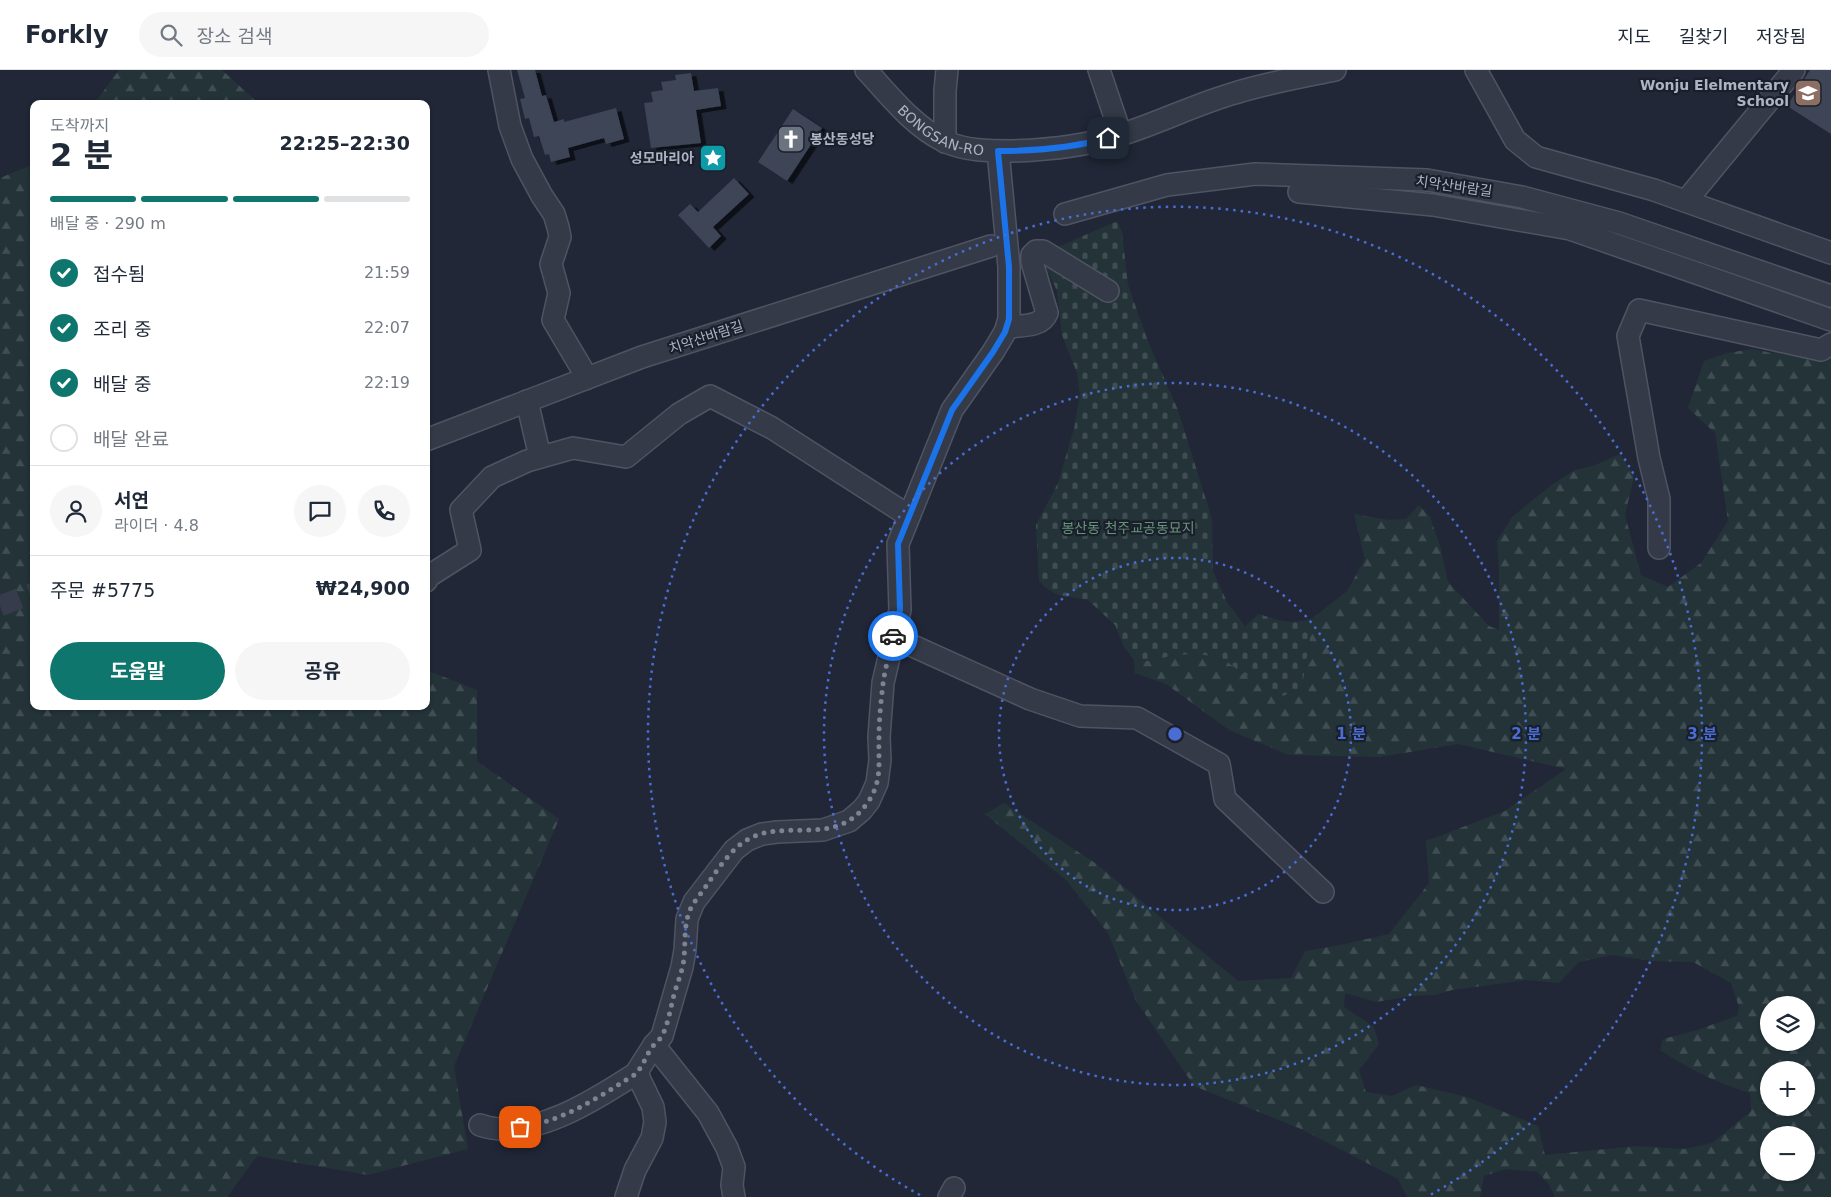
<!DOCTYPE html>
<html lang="ko">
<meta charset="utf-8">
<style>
:root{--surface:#fff;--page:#f6f6f7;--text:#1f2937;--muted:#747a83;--line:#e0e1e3;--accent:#0f766e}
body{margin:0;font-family:"DejaVu Sans","Noto Sans KR",sans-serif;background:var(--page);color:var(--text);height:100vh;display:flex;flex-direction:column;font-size:19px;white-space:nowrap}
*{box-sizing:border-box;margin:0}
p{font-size:16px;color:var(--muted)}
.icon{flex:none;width:28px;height:28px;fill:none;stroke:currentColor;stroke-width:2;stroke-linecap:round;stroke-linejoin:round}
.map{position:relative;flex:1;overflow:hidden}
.drawer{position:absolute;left:30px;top:30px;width:400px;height:610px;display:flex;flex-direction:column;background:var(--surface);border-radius:10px;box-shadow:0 1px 4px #0004}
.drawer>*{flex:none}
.controls{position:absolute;left:1760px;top:926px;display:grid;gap:10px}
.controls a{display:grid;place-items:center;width:55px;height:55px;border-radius:50%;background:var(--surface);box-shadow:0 1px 4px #0004;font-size:25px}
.pin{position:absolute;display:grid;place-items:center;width:42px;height:42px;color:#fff;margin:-21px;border-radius:10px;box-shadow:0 2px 8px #0006}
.courier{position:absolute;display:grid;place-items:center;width:50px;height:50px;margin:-25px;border:4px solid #1a73e8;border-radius:50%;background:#fff;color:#222;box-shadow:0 1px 6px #0007}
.overview em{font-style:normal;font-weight:700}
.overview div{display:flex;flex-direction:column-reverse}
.overview{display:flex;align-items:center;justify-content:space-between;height:85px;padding:0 20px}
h1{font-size:32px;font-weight:700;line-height:38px}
.bar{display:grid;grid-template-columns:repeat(4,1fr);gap:8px 5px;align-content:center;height:60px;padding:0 20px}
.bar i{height:6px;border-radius:4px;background:var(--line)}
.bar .active{background:var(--accent)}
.bar p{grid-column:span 4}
.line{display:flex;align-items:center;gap:12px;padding:0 20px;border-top:1px solid var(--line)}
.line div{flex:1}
.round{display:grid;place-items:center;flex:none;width:52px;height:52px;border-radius:26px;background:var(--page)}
ol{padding:0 20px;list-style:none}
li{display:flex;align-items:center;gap:15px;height:55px}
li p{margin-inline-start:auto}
li .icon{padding:5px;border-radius:50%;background:var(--accent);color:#fff;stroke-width:4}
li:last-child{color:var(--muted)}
li i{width:28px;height:28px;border:2px solid var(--line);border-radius:50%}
.primary-button{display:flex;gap:10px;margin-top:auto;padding:10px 20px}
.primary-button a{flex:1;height:58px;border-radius:30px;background:var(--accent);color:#fff;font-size:20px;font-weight:700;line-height:58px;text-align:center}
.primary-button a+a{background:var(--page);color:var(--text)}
header{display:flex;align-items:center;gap:30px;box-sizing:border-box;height:70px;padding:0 25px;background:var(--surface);border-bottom:1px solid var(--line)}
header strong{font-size:24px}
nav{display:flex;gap:28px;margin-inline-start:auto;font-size:18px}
.search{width:350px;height:45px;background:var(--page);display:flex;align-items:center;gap:12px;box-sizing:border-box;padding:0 18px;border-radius:28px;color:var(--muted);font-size:19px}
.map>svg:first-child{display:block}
.forest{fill:url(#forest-firs);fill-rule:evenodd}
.cemetery{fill:url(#cemetery-stones)}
.building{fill:#3d4457;filter:url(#shadow)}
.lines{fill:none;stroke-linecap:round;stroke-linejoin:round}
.minor-tunnel{stroke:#363c4c;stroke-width:21;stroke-dasharray:21 11;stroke-linecap:butt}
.minor-casing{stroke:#4f5463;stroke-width:24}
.minor{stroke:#353a48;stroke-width:21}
.done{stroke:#7d8393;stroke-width:5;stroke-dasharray:0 9}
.route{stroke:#1a73e8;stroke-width:6}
.ring{fill:none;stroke:#496dd2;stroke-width:2.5;stroke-dasharray:2.5 5}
.labels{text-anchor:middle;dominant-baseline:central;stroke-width:4.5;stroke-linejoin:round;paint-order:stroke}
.poi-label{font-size:14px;font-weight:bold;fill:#afb4c4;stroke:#1a1f2c;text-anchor:end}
.street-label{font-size:14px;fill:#afb4c4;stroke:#1a1f2c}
.park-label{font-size:14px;fill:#679479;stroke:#1a1f2c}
.centre{fill:#496dd2;stroke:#1a1f2c;stroke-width:2.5}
.ring-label{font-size:15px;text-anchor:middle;font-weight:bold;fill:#496dd2;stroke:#1a1f2c;stroke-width:4.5;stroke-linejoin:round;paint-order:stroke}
</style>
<header>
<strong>Forkly</strong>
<div class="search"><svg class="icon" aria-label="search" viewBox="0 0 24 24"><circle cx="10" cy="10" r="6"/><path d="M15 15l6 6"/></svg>장소 검색</div>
<nav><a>지도</a><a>길찾기</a><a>저장됨</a></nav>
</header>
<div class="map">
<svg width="1831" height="1127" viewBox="0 0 1831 1127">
<defs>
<pattern id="forest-firs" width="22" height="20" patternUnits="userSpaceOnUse" patternTransform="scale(1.25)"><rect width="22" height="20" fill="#233338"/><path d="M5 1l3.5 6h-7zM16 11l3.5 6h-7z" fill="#404e53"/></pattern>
<pattern id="cemetery-stones" width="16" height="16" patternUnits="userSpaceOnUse" patternTransform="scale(1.25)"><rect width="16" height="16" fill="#233338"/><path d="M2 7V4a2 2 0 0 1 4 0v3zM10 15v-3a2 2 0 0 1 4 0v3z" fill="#404e53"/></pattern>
<filter id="shadow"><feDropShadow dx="5.5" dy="3" stdDeviation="0" flood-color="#0009"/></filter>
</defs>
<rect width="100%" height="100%" fill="#212737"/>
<g class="forest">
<path d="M 119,0 L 222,0 L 259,34 L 94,34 Z"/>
<path d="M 34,94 L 34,636 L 426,636 L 426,600 L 477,620 L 477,691 L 559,749 L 454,996 L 468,1079 L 368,1105 L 257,1086 L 227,1127 L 0,1127 L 0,108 Z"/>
<path d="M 1792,275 L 1831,276 L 1831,1127 L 1555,1127 L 1549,1115 L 1538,1102 L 1506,1099 L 1484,1106 L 1480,1127 L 1407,1127 L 1398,1109 L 1301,1059 L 1194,1016 L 1135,929 L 1108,863 L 1066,810 L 985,744 L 1004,733 L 1095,793 L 1238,911 L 1291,908 L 1305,881 L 1345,874 L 1389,864 L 1429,813 L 1426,771 L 1505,741 L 1566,699 L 1458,674 L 1380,687 L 1289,685 L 1229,660 L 1166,614 L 1135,603 L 1134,590 L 1151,591 L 1174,585 L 1200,583 L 1224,589 L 1244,605 L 1267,615 L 1281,627 L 1302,617 L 1313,548 L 1347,521 L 1365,489 L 1354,444 L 1389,450 L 1406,449 L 1419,435 L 1430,447 L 1441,479 L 1448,512 L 1489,556 L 1499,560 L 1499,502 L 1497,471 L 1512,447 L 1550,416 L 1575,400 L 1593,396 L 1620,384 L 1634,406 L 1625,445 L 1641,505 L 1668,517 L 1701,493 L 1728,451 L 1715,363 L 1688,338 L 1704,291 L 1727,283 L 1753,279 L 1772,283 ZM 1613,885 L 1651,891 L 1693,892 L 1731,913 L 1739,937 L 1737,946 L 1694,961 L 1663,969 L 1660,980 C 1691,1000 1715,1012 1750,1023 L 1751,1041 L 1712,1073 L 1685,1079 L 1636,1076 L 1545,1085 L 1538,1056 L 1467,1027 L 1416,1015 L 1392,1026 L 1366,1022 L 1359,1000 L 1379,974 L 1374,957 L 1344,937 L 1345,923 L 1376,932 L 1411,926 L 1435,925 L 1452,920 L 1527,910 L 1559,913 L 1579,892 ZM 1769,935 L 1806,935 L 1806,972 L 1769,972 ZM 1769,1000 L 1806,1000 L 1806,1038 L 1769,1038 ZM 1769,1065 L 1806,1065 L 1806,1102 L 1769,1102 Z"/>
</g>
<path class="cemetery" d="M 1117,151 L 1122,162 L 1128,215 L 1149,274 L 1178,340 L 1212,449 L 1213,501 L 1227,532 L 1245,556 L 1259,544 C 1281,551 1290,555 1313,548 L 1302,617 L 1281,627 L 1267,615 L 1244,605 L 1224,589 L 1200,584 L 1174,585 L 1151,591 L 1134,590 L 1123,575 L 1115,555 L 1088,530 L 1058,525 L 1046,518 L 1039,511 L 1036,455 L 1058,413 L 1074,359 L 1080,325 L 1077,303 L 1062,265 L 1057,221 L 1046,197 L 1047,187 L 1058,177 Z"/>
<g class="building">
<path d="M 517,0 L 535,0 L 542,26 L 546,25 L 554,52 L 564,49 L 564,52 L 616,38 L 624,69 L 606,74 L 604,68 L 568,78 L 570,87 L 551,92 L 549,84 L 545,85 L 539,66 L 534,67 L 529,48 L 525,49 L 520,29 L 525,28 Z"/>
<path d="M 1810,0 L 1831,0 L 1831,64 L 1787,36 Z"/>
<path d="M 691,3 L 694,21 L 718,18 L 721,36 L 696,40 L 701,73 L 651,78 L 644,33 L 653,32 L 651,22 L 663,20 L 661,12 L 676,10 L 675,5 Z"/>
<path d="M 793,39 L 822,58 L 787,111 L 758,92 Z"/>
<path d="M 734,108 L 749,124 L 713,157 L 721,166 L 709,178 L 678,145 L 690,134 L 698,142 Z"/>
</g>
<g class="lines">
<path class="minor-tunnel" d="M 0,536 L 34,523"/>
<g class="minor-casing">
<g id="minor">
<path d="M 499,0 L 510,56 L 522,89 L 542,126 L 554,144 L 558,157 L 560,167 L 551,194 L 559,223 L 553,250 L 582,299 L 585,309"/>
<path id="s1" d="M 866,0 C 889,25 913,56 944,71 C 965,81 990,81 1012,81 C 1048,80 1085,76 1120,65 C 1159,53 1196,34 1235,23 C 1267,13 1301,7 1335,0"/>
<path d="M 1099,0 L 1121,65"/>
<path d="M 1476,0 L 1515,70 L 1536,87 L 1654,120 L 1831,183"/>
<path d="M 945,72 L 945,21 L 947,0"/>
<path d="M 1299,122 L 1433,135 L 1570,159 L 1831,250"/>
<path d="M 1686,131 L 1794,0"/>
<path d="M 1065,144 L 1167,115 L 1255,104 L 1427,110 L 1522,127 L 1619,153 L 1831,226"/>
<path d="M 1007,257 C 1020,255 1041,258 1047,243 L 1032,192 L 1032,185 L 1036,181 L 1043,181 L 1108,221"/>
<path d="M 527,331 L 540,387"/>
<path d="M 426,370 L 642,287 L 991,176"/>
<path d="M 1659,478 L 1659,429 L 1649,388 L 1628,266 L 1639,240 L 1821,280 L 1831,274"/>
<path d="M 426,511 L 429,506 L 470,480 L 461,440 L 492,407 L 527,391 L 573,378 L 626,387 L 679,344 L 710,326 L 772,358 L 909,446"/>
<path d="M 893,567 L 1030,629 L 1080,646 L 1137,648 L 1219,694 L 1225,729 L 1323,822"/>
<path d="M 654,975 L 708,1043 L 727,1078 L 734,1097 L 732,1115 L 734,1127"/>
<path d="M 480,1055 C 530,1073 598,1028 638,1002"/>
<path d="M 626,1127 L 635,1100 L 652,1068 L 655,1052 L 653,1037 L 639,1008 L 638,1000 L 654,975 L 662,966 L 682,897 L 685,880 L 687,849 L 694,832 L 734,780 L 747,770 L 762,764 L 777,762 L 823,760 L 849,751 L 862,740 L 869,731 L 877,713 L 880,690 L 879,667 L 883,613 L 900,540 L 898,474 L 952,340 L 993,282 L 1005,262 L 1009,249 L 1009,197 L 998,81"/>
<path d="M 949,1127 L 954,1118"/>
</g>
</g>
<use href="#minor" class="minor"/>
</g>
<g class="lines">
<path class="done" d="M 520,1057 C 557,1053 591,1032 623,1012 C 627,1009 635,1006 638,1001 C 644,994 647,983 653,976 C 656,972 661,969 663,964 C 669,951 671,935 675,921 C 678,912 681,904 683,895 C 687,874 681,848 696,830 C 710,812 727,781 747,770 C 785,747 836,779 868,732 C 883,710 878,691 879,667 C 879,650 881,631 883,614 C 885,598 890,582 893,566"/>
<path class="route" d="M 893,566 L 900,540 L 898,474 L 952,340 L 993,282 L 1005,262 L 1009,249 L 1009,197 L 998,81 C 1035,81 1072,78 1108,68"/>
</g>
<g class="ring">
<circle cx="1175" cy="664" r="176"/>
<circle cx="1175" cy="664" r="351"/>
<path d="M920 1125A527 527 0 1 1 1430 1125"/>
</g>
<defs>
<g id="school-square" transform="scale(1.4375)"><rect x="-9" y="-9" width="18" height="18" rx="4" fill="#8d6e63" stroke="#1a1f2c"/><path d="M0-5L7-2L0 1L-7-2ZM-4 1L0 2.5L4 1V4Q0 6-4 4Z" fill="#fff"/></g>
<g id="church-square" transform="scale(1.4375)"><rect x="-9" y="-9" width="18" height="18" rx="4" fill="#6b7280" stroke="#1a1f2c"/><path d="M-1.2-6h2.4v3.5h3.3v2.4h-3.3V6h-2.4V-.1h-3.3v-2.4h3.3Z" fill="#fff"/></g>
<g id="sight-square" transform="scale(1.4375)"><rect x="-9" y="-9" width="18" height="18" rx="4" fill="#0f9aa8" stroke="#1a1f2c"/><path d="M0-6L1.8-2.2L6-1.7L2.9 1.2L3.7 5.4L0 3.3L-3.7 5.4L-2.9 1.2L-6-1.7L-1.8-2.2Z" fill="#fff"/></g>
</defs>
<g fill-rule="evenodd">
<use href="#school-square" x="1808" y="23"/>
<use href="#church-square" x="791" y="69"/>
<use href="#sight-square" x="713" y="88"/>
</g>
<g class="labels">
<g class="poi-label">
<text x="1789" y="15">Wonju Elelmentary<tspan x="1789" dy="16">School</tspan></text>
<text x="810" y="69" text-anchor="start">봉산동성당</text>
<text x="694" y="88">성모마리아</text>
</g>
<g class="street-label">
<text stroke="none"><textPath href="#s1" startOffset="99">BONGSAN-RO</textPath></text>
<text transform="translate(1454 116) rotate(8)">치악산바람길</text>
<text transform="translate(706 267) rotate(-18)">치악산바람길</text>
</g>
<g class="park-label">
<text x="1128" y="458">봉산동 천주교공동묘지</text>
</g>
</g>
<circle cx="1175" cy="664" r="8" class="centre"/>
<g class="ring-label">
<text x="1351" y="669">1 분</text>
<text x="1526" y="669">2 분</text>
<text x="1702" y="669">3 분</text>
</g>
</svg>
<div class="controls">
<a><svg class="icon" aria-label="layers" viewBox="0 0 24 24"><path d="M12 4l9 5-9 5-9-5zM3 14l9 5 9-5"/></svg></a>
<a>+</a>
<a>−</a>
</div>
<div class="pin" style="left:520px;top:1057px;background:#ea580c"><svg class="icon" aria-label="bag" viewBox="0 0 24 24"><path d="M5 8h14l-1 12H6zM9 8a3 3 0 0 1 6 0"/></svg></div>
<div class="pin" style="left:1108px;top:68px;background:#1f2937"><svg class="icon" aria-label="home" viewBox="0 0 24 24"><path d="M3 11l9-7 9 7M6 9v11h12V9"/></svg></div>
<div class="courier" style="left:893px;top:566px"><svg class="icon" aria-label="car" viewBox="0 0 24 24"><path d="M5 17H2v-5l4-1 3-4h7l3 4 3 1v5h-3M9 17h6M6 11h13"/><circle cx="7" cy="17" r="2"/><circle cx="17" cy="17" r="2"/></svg></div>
<section class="drawer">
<div class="overview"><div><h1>2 분</h1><p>도착까지</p></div><em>22:25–22:30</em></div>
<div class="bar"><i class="active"></i><i class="active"></i><i class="active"></i><i></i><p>배달 중 · 290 m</p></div>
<ol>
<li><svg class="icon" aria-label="check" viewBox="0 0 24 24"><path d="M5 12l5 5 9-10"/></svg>접수됨<p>21:59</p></li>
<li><svg class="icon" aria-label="check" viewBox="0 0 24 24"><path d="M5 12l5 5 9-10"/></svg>조리 중<p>22:07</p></li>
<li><svg class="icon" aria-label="check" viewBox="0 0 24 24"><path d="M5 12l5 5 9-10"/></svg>배달 중<p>22:19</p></li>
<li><i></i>배달 완료</li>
</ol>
<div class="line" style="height:90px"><a class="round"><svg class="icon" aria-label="person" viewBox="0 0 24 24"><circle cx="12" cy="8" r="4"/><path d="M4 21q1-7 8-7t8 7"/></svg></a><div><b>서연</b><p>라이더 · 4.8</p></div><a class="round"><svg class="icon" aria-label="chat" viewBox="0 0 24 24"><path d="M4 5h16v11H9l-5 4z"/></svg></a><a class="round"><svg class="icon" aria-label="phone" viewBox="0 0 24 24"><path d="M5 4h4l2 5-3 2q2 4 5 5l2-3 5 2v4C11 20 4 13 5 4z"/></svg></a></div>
<div class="line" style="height:65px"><div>주문 #5775</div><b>₩24,900</b></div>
<div class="primary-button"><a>도움말</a><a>공유</a></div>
</section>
</div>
